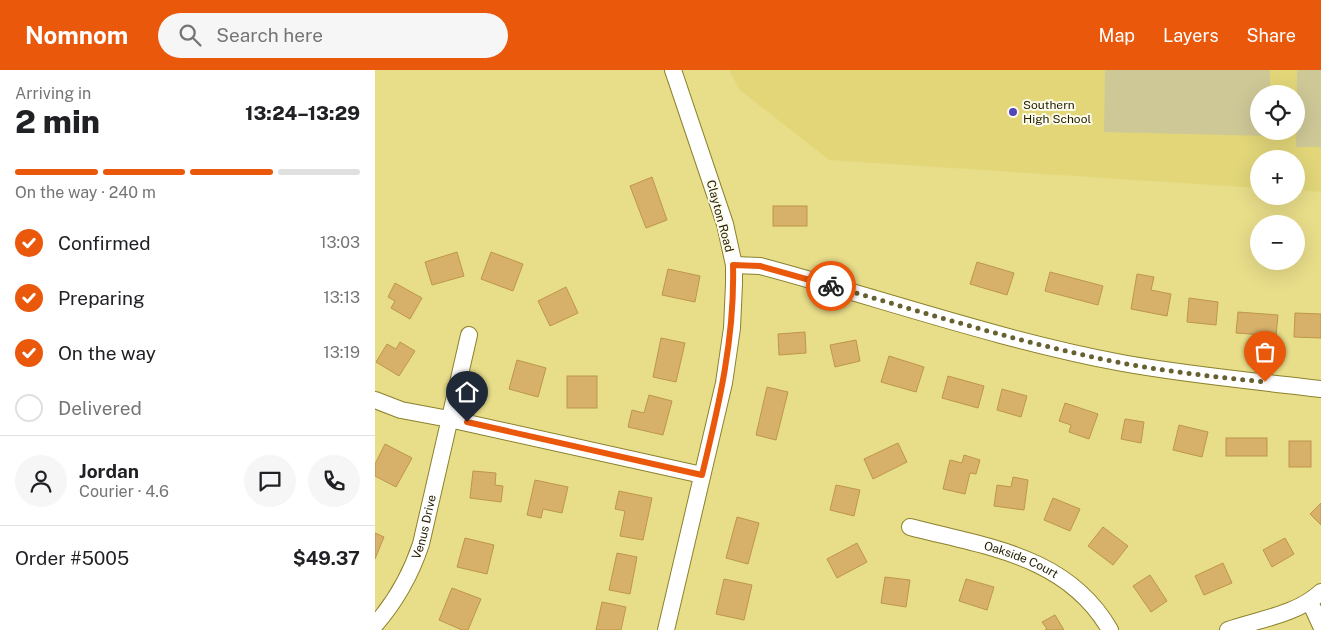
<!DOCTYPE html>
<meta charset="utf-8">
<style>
:root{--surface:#fff;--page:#f6f6f6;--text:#202124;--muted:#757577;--line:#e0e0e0;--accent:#ea580c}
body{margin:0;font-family:"Public Sans",sans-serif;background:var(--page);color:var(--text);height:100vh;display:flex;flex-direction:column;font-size:19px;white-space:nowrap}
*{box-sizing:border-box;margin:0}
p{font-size:16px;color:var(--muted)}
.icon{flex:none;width:28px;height:28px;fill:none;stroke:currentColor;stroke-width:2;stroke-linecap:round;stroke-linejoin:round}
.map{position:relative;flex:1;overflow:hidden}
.details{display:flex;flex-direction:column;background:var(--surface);width:375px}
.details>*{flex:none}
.buttons{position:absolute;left:875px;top:15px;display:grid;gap:10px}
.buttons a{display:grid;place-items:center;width:55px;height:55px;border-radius:50%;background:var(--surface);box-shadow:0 5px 20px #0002;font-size:25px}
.pin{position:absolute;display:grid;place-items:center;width:42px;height:42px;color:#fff;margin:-51px -21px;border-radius:50% 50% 50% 0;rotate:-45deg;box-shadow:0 0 5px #0007}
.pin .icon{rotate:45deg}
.courier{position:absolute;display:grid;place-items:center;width:50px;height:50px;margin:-25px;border:4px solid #ea580c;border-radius:50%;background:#fff;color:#222;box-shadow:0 1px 6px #0007}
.headline em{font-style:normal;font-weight:800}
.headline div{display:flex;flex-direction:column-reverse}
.headline{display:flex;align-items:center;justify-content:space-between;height:85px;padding:0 15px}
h1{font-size:32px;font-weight:800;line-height:38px}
.bar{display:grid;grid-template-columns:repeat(4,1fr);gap:8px 5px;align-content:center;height:60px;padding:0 15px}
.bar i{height:6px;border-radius:4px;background:var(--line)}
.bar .selected{background:var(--accent)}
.bar p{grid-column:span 4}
.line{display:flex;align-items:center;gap:12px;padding:0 15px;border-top:1px solid var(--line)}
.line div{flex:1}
.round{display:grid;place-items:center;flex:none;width:52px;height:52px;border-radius:26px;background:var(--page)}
ol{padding:0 15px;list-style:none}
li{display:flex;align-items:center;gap:15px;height:55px}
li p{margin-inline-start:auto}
li .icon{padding:5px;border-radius:50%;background:var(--accent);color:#fff;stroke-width:4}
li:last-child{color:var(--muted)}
li i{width:28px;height:28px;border:2px solid var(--line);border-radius:50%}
header{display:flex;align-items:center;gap:30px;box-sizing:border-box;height:70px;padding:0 25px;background:var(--accent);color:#fff}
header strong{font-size:24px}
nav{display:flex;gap:28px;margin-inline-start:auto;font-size:18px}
.search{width:350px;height:45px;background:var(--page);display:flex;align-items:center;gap:12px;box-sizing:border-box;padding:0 18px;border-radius:28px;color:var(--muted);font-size:19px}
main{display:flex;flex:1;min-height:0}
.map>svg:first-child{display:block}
.built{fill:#e2d679;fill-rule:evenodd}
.green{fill:#cec897}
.building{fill:#d7b16a;stroke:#be964a}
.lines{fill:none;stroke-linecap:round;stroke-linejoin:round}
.minor-casing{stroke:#8c812c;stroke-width:18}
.minor{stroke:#fff;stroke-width:16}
.done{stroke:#676030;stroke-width:5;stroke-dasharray:0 9}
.route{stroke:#ea580c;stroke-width:6}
.poi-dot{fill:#5246bd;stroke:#fefcec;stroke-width:2}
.labels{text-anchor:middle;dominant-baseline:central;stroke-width:4;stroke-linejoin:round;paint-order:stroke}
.poi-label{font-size:12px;fill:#221d00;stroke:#fefcec;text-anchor:start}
.street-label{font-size:12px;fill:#221d00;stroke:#fefcec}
</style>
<header>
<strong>Nomnom</strong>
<div class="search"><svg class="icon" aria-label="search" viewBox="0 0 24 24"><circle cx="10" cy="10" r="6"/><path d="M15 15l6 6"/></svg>Search here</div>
<nav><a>Map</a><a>Layers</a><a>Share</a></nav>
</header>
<main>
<section class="details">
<div class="headline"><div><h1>2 min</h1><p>Arriving in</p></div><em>13:24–13:29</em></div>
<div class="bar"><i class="selected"></i><i class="selected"></i><i class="selected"></i><i></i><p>On the way · 240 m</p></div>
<ol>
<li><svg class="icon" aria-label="check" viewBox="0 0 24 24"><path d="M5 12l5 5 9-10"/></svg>Confirmed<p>13:03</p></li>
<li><svg class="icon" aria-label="check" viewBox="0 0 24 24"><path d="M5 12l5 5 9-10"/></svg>Preparing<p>13:13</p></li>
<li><svg class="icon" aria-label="check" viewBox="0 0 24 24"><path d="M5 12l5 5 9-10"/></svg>On the way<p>13:19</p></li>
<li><i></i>Delivered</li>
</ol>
<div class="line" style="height:90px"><a class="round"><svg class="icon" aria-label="person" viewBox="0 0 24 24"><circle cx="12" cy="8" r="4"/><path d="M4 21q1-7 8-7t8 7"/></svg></a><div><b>Jordan</b><p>Courier · 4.6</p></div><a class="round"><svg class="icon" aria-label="chat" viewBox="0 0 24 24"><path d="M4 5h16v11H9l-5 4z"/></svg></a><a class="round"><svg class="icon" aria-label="phone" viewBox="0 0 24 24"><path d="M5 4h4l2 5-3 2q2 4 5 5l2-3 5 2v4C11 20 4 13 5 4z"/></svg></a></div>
<div class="line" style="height:65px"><div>Order #5005</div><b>$49.37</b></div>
</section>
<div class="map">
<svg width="946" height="560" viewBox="0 0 946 560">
<rect width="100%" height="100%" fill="#e8dd89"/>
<path class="built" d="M 354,0 L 946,0 L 946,122 L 921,120 L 921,89 L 884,89 L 884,118 L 454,90 L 365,20 ZM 884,24 L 921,24 L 921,61 L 884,61 Z"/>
<g class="green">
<path d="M 730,0 L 895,0 L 895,24 L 884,24 L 884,61 L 894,61 L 894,66 L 729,62 Z"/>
<path d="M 922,0 L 946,0 L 946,77 L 921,77 Z"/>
</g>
<g class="building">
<path d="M 277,107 L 292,150 L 271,158 L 255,116 Z"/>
<rect x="398" y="136" width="34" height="20"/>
<path d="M 82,182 L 89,206 L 57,215 L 50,192 Z"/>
<path d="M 116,182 L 148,194 L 138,221 L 106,209 Z"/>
<path d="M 602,192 L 639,203 L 632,225 L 595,214 Z"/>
<path d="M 293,199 L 325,206 L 320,232 L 287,225 Z"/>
<path d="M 675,202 L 728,216 L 723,235 L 670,221 Z"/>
<path d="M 762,204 L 779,207 L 776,220 L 796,224 L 792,246 L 756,239 Z"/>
<path d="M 20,213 L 47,228 L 35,249 L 16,238 L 20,231 L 13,227 Z"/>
<path d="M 191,217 L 203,243 L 175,256 L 163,231 Z"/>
<path d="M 814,228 L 843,232 L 841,255 L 812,252 Z"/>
<path d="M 863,242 L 903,245 L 901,266 L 861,263 Z"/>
<path d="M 920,243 L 946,244 L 946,268 L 919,267 Z"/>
<path d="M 430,262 L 431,283 L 404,285 L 403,264 Z"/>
<path d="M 286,268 L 310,273 L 301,312 L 278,307 Z"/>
<path d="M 481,270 L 485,291 L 460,297 L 455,275 Z"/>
<path d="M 25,272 L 40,281 L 24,306 L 1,292 L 12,274 L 21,279 Z"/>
<path d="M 514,286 L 549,297 L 541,322 L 506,312 Z"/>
<path d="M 142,290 L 171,298 L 163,327 L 134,319 Z"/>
<rect x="192" y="306" width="30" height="32"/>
<path d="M 573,306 L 609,316 L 603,338 L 567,328 Z"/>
<path d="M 392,317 L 413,322 L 401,370 L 381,365 Z"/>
<path d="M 627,319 L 652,326 L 646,347 L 622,340 Z"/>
<path d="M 274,325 L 297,331 L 288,365 L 253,357 L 257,340 L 269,343 Z"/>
<path d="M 690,333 L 723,344 L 714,369 L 694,362 L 696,355 L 684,351 Z"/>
<path d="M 750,349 L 769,352 L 766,373 L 746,369 Z"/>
<path d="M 804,355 L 833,362 L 827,387 L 798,380 Z"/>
<rect x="851" y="368" width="41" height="18"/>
<rect x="914" y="371" width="22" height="26"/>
<path d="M 523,373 L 532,392 L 498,409 L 489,389 Z"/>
<path d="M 10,374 L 37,388 L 21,417 L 0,406 L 0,394 Z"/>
<path d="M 589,385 L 605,390 L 601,404 L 595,403 L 590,424 L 568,419 L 575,390 L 587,393 Z"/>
<path d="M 98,401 L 121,403 L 120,415 L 128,416 L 126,432 L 95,428 Z"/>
<path d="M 638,407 L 653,410 L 649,440 L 619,436 L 622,415 L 636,417 Z"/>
<path d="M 160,410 L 193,417 L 187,443 L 168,439 L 166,448 L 152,445 Z"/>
<path d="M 461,415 L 485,420 L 479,446 L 455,440 Z"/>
<path d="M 244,421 L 277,428 L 268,470 L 245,466 L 250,441 L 240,439 Z"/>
<path d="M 678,428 L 705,439 L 695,461 L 669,450 Z"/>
<path d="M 946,433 L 946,455 L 935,444 Z"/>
<path d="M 362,447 L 384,453 L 373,494 L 351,488 Z"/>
<path d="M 728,457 L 753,476 L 738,495 L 713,476 Z"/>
<path d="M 0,463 L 9,467 L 0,489 Z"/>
<path d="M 90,468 L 119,475 L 112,504 L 82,497 Z"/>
<path d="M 910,468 L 919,484 L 897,497 L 888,480 Z"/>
<path d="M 482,473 L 492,492 L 462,508 L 452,489 Z"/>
<path d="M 242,483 L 262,487 L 255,524 L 234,520 Z"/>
<path d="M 848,493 L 857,513 L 829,525 L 820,506 Z"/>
<path d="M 775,505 L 792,531 L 776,542 L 758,516 Z"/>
<path d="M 510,507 L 535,510 L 531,537 L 506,533 Z"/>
<path d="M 349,509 L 377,515 L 369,550 L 341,544 Z"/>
<path d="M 591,509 L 619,517 L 612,540 L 584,531 Z"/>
<path d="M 77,518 L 106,529 L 93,560 L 87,560 L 64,550 Z"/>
<path d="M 227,532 L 251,537 L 246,560 L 221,560 Z"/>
<path d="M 680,545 L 689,560 L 670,560 L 672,559 L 667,552 Z"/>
</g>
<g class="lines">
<g class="minor-casing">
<g id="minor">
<path d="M 359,195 L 385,196 C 505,228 624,270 747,293 C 813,305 880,311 946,319"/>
<path d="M 0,330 L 26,340 L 74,349 L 327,405"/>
<path id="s1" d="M 535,457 C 611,477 692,485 735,560"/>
<path d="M 935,532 L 946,556"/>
<path id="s2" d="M 0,555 C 21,531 36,504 46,474 L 94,265"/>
<path d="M 291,560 L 349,313 L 357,258 L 359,214 L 359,195 L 350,154 L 298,0"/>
<path d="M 853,560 C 884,549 921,545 946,522"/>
</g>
</g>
<use href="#minor" class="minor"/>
</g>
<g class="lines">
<path class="done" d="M 456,216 C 552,243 648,274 747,293 C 794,302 842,307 890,312"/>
<path class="route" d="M 92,352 L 327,405 C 344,335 360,267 358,195 L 385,196 L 456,216"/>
</g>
<circle class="poi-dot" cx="638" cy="42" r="5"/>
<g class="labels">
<g class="poi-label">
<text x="648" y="35">Southern<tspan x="648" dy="14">High School</tspan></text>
</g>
<g class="street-label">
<text transform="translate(345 146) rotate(75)">Clayton Road</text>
<text stroke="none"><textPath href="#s2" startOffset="111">Venus Drive</textPath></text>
<text stroke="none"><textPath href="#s1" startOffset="116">Oakside Court</textPath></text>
</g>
</g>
</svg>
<div class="buttons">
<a><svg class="icon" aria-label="locate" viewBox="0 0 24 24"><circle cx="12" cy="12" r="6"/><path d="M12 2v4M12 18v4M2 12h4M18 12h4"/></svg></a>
<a>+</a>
<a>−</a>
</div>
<div class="pin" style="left:890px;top:312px;background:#ea580c"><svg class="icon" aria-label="bag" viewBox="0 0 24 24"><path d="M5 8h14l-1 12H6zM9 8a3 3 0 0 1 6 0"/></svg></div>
<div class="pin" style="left:92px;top:352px;background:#1f2937"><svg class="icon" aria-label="home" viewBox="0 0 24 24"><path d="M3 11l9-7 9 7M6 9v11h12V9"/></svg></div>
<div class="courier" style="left:456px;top:216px"><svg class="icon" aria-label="bike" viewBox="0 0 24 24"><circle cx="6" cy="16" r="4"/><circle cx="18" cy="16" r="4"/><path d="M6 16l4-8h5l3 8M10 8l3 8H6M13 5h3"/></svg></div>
</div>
</main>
